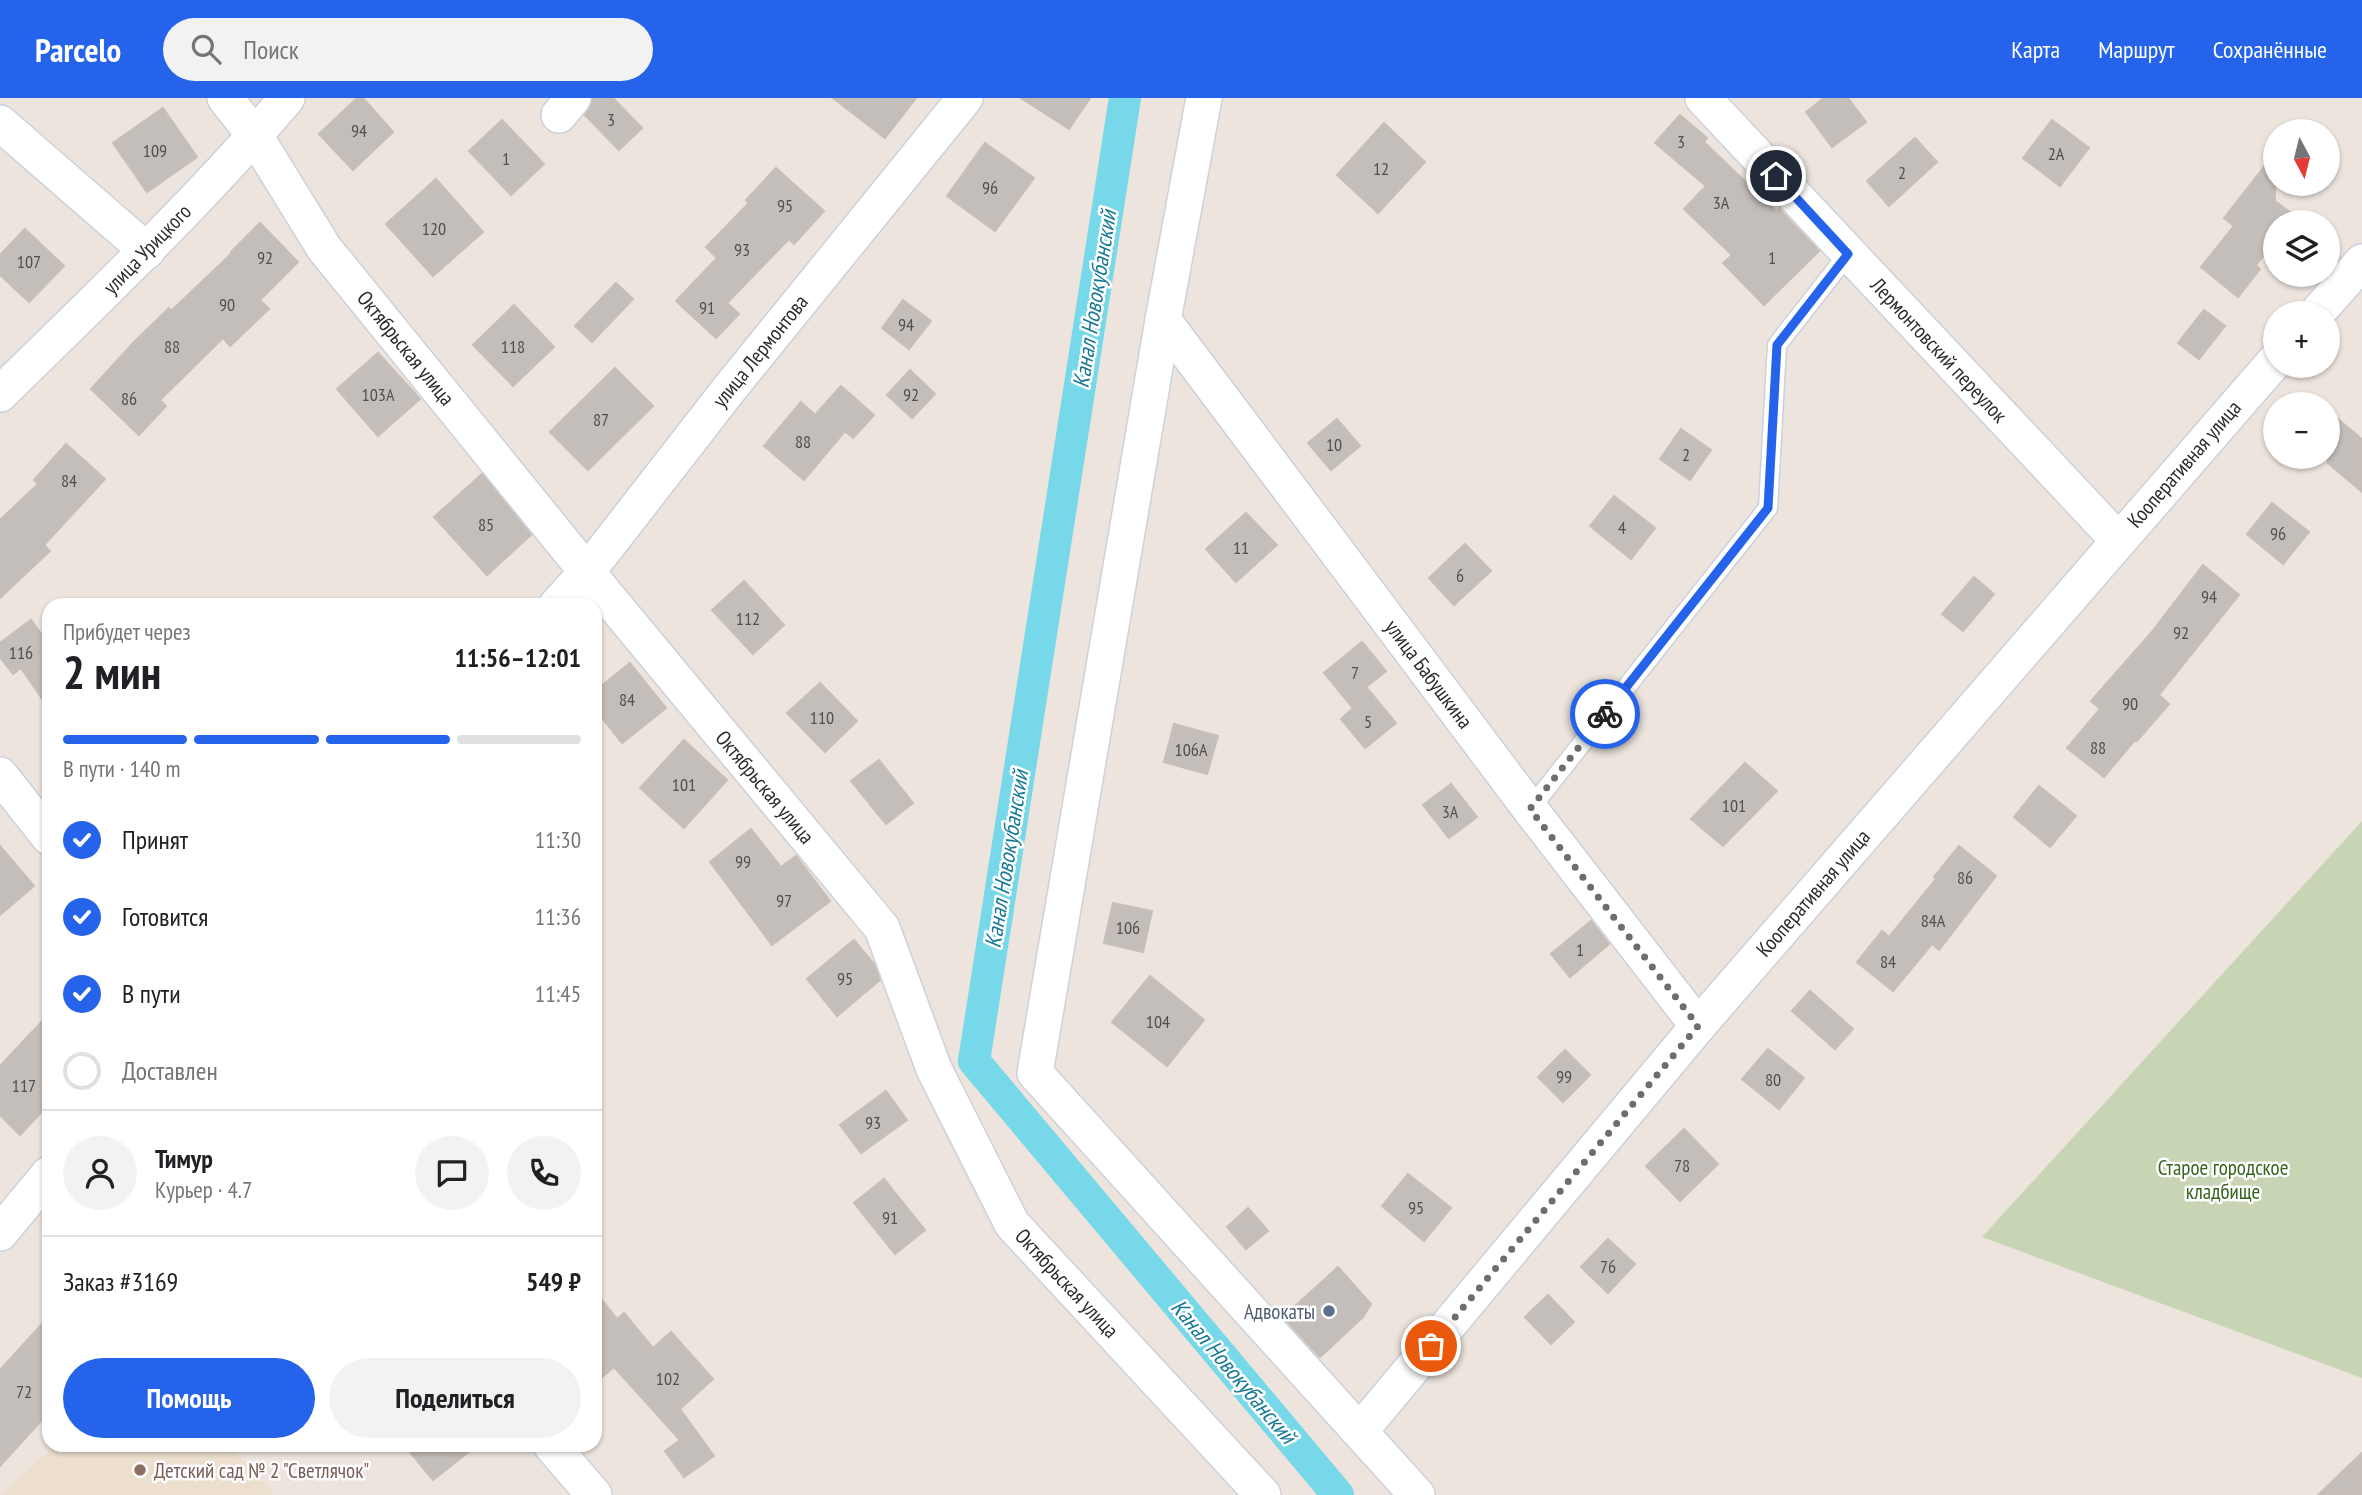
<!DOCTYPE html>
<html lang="ru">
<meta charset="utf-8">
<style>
:root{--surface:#fff;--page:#f2f2f2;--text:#202124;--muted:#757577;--line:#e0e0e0;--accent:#2563eb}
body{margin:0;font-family:"PT Sans Narrow",sans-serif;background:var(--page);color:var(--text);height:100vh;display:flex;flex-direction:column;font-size:26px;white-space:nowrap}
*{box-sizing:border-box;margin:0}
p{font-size:23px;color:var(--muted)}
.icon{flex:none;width:38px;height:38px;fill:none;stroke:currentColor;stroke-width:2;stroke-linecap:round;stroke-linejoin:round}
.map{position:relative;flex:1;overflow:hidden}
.sheet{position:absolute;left:42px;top:500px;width:560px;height:854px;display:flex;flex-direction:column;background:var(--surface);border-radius:21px;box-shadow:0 2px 5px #0004}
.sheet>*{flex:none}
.needle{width:46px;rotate:173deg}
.fabs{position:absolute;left:2263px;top:21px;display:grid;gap:14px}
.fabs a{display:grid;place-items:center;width:77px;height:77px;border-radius:50%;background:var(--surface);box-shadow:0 2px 5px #0004;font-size:35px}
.pin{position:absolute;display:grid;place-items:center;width:60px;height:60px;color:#fff;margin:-30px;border:4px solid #fff;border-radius:50%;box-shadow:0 2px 7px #0007}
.courier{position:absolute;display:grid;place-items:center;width:70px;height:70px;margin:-35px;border:5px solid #2563eb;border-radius:50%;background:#fff;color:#222;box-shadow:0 2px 9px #0007}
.head em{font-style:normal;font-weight:700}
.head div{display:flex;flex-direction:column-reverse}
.head{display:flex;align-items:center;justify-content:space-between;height:119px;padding:0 21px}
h1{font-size:46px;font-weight:700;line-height:52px}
.bar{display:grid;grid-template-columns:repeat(4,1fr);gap:10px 7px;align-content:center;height:84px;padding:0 21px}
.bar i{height:9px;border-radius:5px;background:var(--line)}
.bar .current{background:var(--accent)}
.bar p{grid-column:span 4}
.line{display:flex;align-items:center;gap:18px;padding:0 21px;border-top:2px solid var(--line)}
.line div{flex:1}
.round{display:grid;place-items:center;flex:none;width:74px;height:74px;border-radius:37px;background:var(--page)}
ol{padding:0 21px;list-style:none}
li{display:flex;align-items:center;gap:21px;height:77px}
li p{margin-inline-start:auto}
li .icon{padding:7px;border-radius:50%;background:var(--accent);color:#fff;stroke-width:4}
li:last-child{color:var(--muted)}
li i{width:38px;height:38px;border:4px solid var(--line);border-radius:50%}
.action{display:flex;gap:14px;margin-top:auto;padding:14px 21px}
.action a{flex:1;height:80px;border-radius:42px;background:var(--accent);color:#fff;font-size:28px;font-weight:700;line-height:80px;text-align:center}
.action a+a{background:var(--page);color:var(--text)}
header{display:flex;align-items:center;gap:42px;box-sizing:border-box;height:98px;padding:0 35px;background:var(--accent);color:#fff}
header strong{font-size:33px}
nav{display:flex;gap:38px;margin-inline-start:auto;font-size:24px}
.search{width:490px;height:63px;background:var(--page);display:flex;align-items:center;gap:18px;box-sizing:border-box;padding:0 24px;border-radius:38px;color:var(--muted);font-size:26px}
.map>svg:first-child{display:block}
.education{fill:#ecdfce}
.cemetery{fill:#c8d5b5}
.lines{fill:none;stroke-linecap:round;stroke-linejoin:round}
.canal{stroke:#76d8e8;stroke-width:32}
.building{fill:#c4beba;stroke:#c7bfb7;stroke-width:2}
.lane-casing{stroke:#ccd1db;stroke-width:21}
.street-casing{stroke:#ccd1db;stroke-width:38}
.lane{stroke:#fff;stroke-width:18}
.street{stroke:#fff;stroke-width:35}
.done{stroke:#6f6c69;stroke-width:7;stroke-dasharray:0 12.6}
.route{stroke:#2563eb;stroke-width:9}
.service-dot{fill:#5c6f8a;stroke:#fff;stroke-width:2.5}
.education-dot{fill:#8d6e63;stroke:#fff;stroke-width:2.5}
.labels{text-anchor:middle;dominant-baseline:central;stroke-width:5;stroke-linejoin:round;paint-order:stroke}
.number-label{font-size:18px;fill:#51504f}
.street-label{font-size:21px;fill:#2b2b2b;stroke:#fff}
.park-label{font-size:21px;fill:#35641e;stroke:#fff}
.service-label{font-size:21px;fill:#4e5e75;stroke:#fff;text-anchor:end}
.education-label{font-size:21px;fill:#785e54;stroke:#fff;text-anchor:start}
.water-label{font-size:23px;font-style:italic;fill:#157894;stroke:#fff}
</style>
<header>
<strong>Parcelo</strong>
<div class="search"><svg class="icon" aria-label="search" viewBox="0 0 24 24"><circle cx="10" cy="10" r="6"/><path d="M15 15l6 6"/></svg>Поиск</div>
<nav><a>Карта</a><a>Маршрут</a><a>Сохранённые</a></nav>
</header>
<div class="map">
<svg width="2362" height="1397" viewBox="0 0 2362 1397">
<rect width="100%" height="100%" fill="#ece4dd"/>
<path class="education" d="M 54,1348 L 229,1348 L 275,1397 L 1,1397 Z"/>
<path class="cemetery" d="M 2362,723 L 2362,1280 L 1982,1139 Z"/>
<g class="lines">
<path class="canal" d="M 1125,0 L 974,963 L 1338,1397"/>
</g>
<g class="building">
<path d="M 357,0 L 363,0 L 393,34 L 353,72 L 319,36 Z"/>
<path d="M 593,0 L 613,0 L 642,30 L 619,52 L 585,17 Z"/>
<path d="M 833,0 L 916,0 L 885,40 Z"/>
<path d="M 1021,0 L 1090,0 L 1069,31 Z"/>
<path d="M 1824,0 L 1848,0 L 1866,24 L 1832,49 L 1806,14 Z"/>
<path d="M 163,10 L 197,59 L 147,94 L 113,45 Z"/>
<path d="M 1680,17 L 1707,40 L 1704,44 L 1777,114 L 1779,111 L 1819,153 L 1764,207 L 1723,165 L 1732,157 L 1684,111 L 1706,88 L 1655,45 Z"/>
<path d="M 502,22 L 544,66 L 511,97 L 469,53 Z"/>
<path d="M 2052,22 L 2089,50 L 2060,88 L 2023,60 Z"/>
<path d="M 1384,25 L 1425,64 L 1378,115 L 1337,77 Z"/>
<path d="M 1915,40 L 1937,64 L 1889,108 L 1867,83 Z"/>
<path d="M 985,45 L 1034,80 L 995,133 L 947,98 Z"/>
<path d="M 2275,55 L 2275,103 L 2303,124 L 2275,124 L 2275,143 L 2256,167 L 2260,171 L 2238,199 L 2201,169 L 2234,128 L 2224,120 Z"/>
<path d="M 776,70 L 824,113 L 794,146 L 789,141 L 727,205 L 739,216 L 716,240 L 676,203 L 717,160 L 706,149 L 749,105 L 746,102 Z"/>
<path d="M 436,81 L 483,134 L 433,178 L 386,126 Z"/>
<path d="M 260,125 L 298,164 L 260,202 L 269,211 L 230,248 L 223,240 L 160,302 L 166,308 L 139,337 L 91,291 L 134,244 L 169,210 L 171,213 L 232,155 L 231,154 Z"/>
<path d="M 25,131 L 64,168 L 29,204 L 0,177 L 0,157 Z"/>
<path d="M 616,185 L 633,201 L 592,244 L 575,228 Z"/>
<path d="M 903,202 L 931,223 L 909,251 L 882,230 Z"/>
<path d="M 514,207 L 554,249 L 513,288 L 473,247 Z"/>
<path d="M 2204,212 L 2225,228 L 2199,261 L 2178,245 Z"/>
<path d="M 378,255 L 420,301 L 378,338 L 337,291 Z"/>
<path d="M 615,270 L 653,308 L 588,372 L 550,334 Z"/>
<path d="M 910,272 L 935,296 L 912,320 L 887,297 Z"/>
<path d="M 841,288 L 874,317 L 853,340 L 845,333 L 804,382 L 764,348 L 801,304 L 815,317 Z"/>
<path d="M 2328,313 L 2362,341 L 2362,394 L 2328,365 Z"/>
<path d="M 1337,321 L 1360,348 L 1331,372 L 1308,345 Z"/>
<path d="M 1681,331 L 1711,352 L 1690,382 L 1660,361 Z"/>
<path d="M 66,346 L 105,381 L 44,447 L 50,453 L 0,500 L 0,422 L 38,386 L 34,382 Z"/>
<path d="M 482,376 L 531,437 L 487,477 L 434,419 Z"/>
<path d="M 1614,398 L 1655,430 L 1631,461 L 1590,428 Z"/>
<path d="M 2272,405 L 2309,434 L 2283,466 L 2247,436 Z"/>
<path d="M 1246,415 L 1277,447 L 1236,484 L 1206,451 Z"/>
<path d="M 1465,446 L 1491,473 L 1454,507 L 1429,480 Z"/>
<path d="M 2203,467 L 2239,497 L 2159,597 L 2169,606 L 2137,643 L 2135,642 L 2104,679 L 2067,650 L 2100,611 L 2091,603 L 2151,535 Z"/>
<path d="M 1974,479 L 1994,496 L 1963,533 L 1942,516 Z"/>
<path d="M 744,483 L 784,527 L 753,556 L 712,512 Z"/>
<path d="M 31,522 L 49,546 L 49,611 L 21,570 L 13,576 L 0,559 L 0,545 Z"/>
<path d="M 1362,544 L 1386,573 L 1366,589 L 1396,625 L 1365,650 L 1341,621 L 1353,610 L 1324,575 Z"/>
<path d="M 630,565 L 666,610 L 622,645 L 595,611 L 595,593 Z"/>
<path d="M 820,585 L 857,623 L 825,654 L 787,615 Z"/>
<path d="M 1174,626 L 1218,638 L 1207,676 L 1164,664 Z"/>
<path d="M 684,642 L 727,682 L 684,730 L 640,690 Z"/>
<path d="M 879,662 L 913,705 L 886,726 L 851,683 Z"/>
<path d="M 1745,665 L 1777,693 L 1723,748 L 1691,721 Z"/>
<path d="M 1451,686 L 1477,719 L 1449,740 L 1423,707 Z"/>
<path d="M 2039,688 L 2076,718 L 2050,749 L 2014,719 Z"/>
<path d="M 751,731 L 781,769 L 796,758 L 830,803 L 772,847 L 710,764 Z"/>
<path d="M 0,748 L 34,788 L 0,817 Z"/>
<path d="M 1959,748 L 1996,778 L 1939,852 L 1932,846 L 1893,893 L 1857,864 L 1882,833 L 1889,839 L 1936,781 L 1934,779 Z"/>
<path d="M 1113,805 L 1152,813 L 1143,854 L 1104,845 Z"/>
<path d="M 1591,823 L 1609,846 L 1570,879 L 1551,856 Z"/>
<path d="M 854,842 L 874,866 L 880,882 L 837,918 L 807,881 Z"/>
<path d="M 1150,878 L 1204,922 L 1167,968 L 1112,924 Z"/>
<path d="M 1810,893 L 1853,931 L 1835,951 L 1792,913 Z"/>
<path d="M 49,916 L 49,1006 L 20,1037 L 0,1017 L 0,968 Z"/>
<path d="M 1768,951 L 1804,980 L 1779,1011 L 1742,981 Z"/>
<path d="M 1565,952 L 1590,977 L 1563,1004 L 1538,979 Z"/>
<path d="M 886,993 L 907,1022 L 861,1055 L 840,1027 Z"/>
<path d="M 1684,1031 L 1718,1066 L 1680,1103 L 1646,1068 Z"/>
<path d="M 1408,1076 L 1451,1110 L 1424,1143 L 1382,1108 Z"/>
<path d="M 884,1081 L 925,1132 L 895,1156 L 854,1105 Z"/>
<path d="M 1248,1110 L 1268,1133 L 1246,1151 L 1227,1129 Z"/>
<path d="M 1608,1141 L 1635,1166 L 1608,1195 L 1581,1169 Z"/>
<path d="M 1338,1169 L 1371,1206 L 1363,1219 L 1320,1259 L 1283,1219 Z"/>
<path d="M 595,1193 L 617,1221 L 624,1215 L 653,1250 L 671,1234 L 713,1281 L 680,1311 L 714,1358 L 684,1379 L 665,1353 L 680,1342 L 614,1269 L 595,1285 Z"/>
<path d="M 1548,1197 L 1574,1224 L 1551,1246 L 1525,1219 Z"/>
<path d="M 49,1218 L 49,1314 L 0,1368 L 0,1272 Z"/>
<path d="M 405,1348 L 476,1348 L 433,1382 Z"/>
<path d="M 2362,1355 L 2362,1397 L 2318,1397 Z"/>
</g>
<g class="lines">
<g class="lane-casing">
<path id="lane" d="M 1530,711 L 1768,410 L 1777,247 L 1848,156"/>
</g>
<g class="street-casing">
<g id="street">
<path d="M 225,0 L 255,38 L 324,150 L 587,474 L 882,830 L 934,971 L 1012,1126 L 1263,1397"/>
<path d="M 1204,0 L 1163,222 L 1035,975 L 1417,1397"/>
<path d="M 1703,0 L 2118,442"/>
<path d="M 559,17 L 573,0"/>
<path d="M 0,25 L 147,153"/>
<path d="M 2317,215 L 2362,164"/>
<path d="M 1163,222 L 1530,711 L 1698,928"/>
<path d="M 0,296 C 98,200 198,105 287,0"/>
<path d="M 556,508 L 587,474 L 730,290 L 965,0"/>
<path d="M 0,677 L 49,739"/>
<path d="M 0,1135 L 49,1076"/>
<path d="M 1360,1333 L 1698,928 L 2275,263"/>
<path d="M 552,1348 L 594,1397"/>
</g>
</g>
<use href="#lane" class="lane"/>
<use href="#street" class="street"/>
</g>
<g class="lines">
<path class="done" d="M 1431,1248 L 1698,928 L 1530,711 L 1605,616"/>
<path class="route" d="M 1605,616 L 1768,410 L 1777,247 L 1848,156 L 1776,78"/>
</g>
<circle class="service-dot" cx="1329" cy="1213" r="7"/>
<circle class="education-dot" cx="140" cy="1372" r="7"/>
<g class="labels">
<g class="number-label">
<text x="611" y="21">3</text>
<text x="359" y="32">94</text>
<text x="1681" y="43">3</text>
<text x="155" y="52">109</text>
<text x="2056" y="55">2А</text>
<text x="506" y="60">1</text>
<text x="1381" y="70">12</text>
<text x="1902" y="74">2</text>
<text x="990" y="89">96</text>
<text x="1721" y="104">3А</text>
<text x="785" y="107">95</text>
<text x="434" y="130">120</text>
<text x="742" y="151">93</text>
<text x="265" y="159">92</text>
<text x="1772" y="159">1</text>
<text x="29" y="163">107</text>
<text x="227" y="206">90</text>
<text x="707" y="209">91</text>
<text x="906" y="226">94</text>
<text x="172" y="248">88</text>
<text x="513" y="248">118</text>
<text x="378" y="296">103А</text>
<text x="911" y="296">92</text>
<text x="129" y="300">86</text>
<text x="601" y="321">87</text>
<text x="803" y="343">88</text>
<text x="1334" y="346">10</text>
<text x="1686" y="356">2</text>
<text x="69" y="382">84</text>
<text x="486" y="426">85</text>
<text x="1622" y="429">4</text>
<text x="2278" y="435">96</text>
<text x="1241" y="449">11</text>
<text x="1460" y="477">6</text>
<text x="2209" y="498">94</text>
<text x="748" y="520">112</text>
<text x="2181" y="534">92</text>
<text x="21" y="554">116</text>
<text x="1355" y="574">7</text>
<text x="627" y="601">84</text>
<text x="2130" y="605">90</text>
<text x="822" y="619">110</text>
<text x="1368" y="623">5</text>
<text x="2098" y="649">88</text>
<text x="1191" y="651">106А</text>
<text x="684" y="686">101</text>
<text x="1734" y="707">101</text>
<text x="1450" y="713">3А</text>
<text x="743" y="763">99</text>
<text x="1965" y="779">86</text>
<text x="784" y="802">97</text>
<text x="1933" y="822">84А</text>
<text x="1128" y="829">106</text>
<text x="1580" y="851">1</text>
<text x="1888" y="863">84</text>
<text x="845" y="880">95</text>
<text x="1158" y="923">104</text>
<text x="1564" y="978">99</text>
<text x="1773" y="981">80</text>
<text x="24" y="987">117</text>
<text x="873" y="1024">93</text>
<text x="1682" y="1067">78</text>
<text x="1416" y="1109">95</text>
<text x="890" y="1119">91</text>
<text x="1608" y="1168">76</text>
<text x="668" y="1280">102</text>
<text x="24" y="1293">72</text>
</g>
<g class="street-label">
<text transform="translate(147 151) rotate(-46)">улица Урицкого</text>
<text transform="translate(406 250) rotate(51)">Октябрьская улица</text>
<text transform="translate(1939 252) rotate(47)">Лермонтовский переулок</text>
<text transform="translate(760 253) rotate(-51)">улица Лермонтова</text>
<text transform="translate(2184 366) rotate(-49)">Кооперативная улица</text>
<text transform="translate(1429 576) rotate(53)">улица Бабушкина</text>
<text transform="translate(765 689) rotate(50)">Октябрьская улица</text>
<text transform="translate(1813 795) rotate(-49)">Кооперативная улица</text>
<text transform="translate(1067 1185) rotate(47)">Октябрьская улица</text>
</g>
<g class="park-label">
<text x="2223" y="1069">Старое городское<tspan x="2223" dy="24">кладбище</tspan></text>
</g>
<g class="service-label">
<text x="1315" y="1213">Адвокаты</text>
</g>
<g class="education-label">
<text x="154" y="1372">Детский сад № 2 "Светлячок"</text>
</g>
<g class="water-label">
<text transform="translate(1094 201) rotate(-81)">Канал Новокубанский</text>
<text transform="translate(1006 761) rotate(-81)">Канал Новокубанский</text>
<text transform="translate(1234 1273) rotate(50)">Канал Новокубанский</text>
</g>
</g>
</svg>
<div class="fabs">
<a><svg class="needle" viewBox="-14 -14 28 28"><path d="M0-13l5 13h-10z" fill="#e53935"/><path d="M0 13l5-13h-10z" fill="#757577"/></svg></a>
<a><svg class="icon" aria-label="layers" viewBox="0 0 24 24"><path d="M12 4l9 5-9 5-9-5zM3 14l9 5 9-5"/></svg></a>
<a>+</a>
<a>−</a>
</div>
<div class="pin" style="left:1431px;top:1248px;background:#ea580c"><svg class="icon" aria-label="bag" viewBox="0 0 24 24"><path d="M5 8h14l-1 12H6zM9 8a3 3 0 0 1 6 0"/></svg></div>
<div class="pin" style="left:1776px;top:78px;background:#1f2937"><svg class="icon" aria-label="home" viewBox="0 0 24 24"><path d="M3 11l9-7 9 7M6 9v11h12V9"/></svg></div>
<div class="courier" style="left:1605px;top:616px"><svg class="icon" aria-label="bike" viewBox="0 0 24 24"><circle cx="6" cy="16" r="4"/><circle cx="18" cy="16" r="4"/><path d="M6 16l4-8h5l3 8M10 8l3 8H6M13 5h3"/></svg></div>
<section class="sheet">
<div class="head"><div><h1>2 мин</h1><p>Прибудет через</p></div><em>11:56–12:01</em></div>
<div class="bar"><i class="current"></i><i class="current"></i><i class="current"></i><i></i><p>В пути · 140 m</p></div>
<ol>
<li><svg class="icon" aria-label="check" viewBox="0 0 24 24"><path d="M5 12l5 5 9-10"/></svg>Принят<p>11:30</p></li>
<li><svg class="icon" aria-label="check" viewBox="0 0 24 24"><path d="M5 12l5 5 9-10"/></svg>Готовится<p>11:36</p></li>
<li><svg class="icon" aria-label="check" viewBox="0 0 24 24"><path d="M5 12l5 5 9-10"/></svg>В пути<p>11:45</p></li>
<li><i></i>Доставлен</li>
</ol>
<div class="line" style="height:126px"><a class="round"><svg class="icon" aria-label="person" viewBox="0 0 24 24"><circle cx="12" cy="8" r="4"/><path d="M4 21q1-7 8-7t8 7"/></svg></a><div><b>Тимур</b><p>Курьер · 4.7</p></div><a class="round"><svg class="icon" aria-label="chat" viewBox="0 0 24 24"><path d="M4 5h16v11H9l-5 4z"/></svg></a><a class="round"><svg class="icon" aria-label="phone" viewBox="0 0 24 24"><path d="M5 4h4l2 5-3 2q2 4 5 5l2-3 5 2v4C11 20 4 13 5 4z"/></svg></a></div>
<div class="line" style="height:91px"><div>Заказ #3169</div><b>549 ₽</b></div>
<div class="action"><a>Помощь</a><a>Поделиться</a></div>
</section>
</div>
